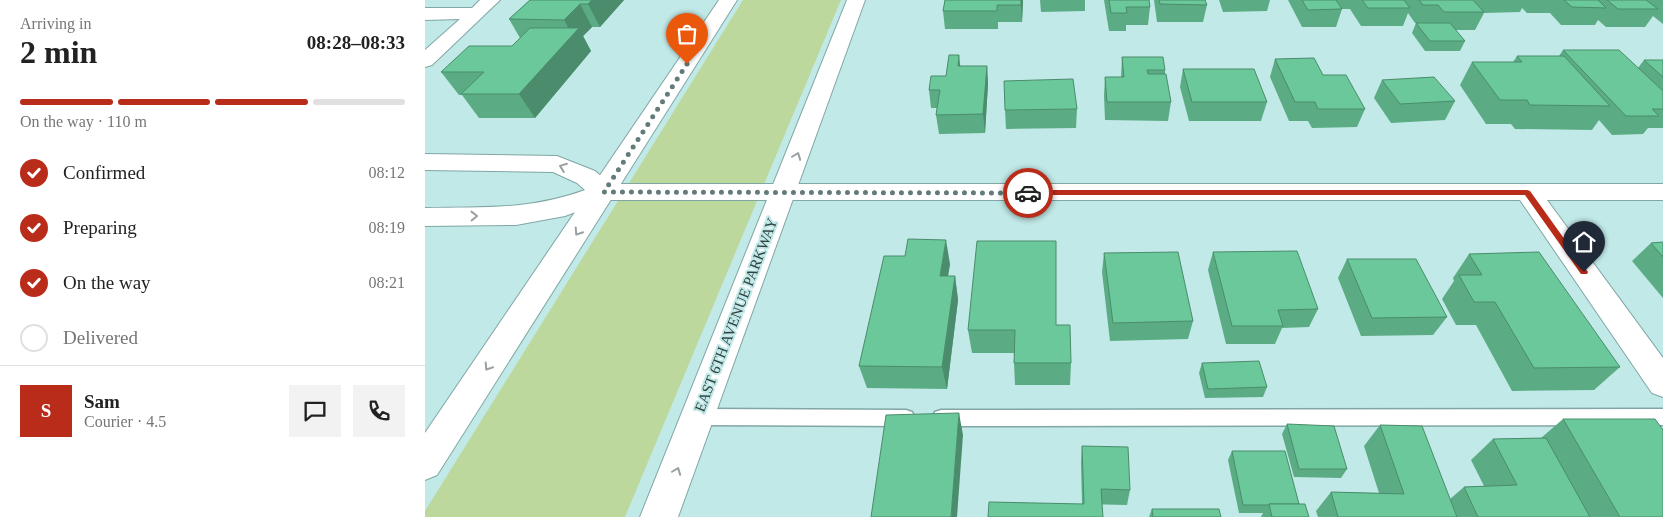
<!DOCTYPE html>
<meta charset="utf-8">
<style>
:root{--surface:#fff;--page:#f2f2f2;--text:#222;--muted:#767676;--line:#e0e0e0;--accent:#b92c19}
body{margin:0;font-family:"Times New Roman",serif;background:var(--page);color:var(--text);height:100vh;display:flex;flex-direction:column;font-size:19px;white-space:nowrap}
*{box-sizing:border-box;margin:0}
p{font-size:16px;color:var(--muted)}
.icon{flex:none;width:28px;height:28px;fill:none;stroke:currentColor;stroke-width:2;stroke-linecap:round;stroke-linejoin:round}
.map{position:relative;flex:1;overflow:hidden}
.drawer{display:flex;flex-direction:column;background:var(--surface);width:425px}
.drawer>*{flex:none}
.pin{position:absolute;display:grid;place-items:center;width:42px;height:42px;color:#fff;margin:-51px -21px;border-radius:50% 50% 50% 0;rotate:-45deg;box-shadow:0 0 5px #0007}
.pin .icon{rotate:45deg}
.courier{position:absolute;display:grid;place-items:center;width:50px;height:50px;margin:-25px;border:4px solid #b92c19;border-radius:50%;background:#fff;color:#222;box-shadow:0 1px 6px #0007}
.overview em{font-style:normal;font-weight:700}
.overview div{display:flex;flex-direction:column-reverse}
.overview{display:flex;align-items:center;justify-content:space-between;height:85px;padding:0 20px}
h1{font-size:32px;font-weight:700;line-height:38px}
.bar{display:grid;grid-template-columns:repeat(4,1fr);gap:8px 5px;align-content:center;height:60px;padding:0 20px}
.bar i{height:6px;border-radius:4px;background:var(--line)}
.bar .current{background:var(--accent)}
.bar p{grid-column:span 4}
.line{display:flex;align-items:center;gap:12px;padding:0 20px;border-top:1px solid var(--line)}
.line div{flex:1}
.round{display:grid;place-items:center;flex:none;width:52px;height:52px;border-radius:0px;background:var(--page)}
ol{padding:0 20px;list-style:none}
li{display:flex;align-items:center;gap:15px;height:55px}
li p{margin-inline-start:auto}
li .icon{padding:5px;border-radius:50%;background:var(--accent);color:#fff;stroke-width:4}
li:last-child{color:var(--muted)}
li i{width:28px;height:28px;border:2px solid var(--line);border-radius:50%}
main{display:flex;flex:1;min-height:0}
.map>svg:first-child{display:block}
.green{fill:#bdd89d}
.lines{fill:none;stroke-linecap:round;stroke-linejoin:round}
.lane-casing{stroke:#80a6a5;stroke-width:3}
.street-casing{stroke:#80a6a5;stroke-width:2}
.secondary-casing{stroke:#80a6a5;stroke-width:2}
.lane{fill:#fff;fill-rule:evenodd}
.street{fill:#fff;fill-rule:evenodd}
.secondary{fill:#fff;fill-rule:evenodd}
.wall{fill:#5bac84}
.shaded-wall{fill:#4a8c6c}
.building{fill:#6ac89a;stroke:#4a8c6c}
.oneway{stroke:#98a0a0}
.route{fill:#b92c19}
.done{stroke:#637b7a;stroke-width:5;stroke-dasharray:0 9}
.labels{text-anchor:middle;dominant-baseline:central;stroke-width:4;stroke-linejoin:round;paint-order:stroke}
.street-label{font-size:15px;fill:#304040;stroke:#c1e9e7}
</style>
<main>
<section class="drawer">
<div class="overview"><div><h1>2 min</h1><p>Arriving in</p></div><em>08:28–08:33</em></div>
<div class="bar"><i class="current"></i><i class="current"></i><i class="current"></i><i></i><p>On the way · 110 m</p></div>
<ol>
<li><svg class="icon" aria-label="check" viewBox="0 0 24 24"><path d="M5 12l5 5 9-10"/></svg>Confirmed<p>08:12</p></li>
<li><svg class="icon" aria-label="check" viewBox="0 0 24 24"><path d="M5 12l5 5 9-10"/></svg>Preparing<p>08:19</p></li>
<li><svg class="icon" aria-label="check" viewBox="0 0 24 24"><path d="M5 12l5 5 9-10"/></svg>On the way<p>08:21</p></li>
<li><i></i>Delivered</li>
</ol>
<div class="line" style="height:90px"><b class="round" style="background:var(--accent);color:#fff">S</b><div><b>Sam</b><p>Courier · 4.5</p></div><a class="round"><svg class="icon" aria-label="chat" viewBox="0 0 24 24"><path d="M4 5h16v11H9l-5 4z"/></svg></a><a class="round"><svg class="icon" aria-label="phone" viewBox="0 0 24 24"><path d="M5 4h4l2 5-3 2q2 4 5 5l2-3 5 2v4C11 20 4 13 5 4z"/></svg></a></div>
</section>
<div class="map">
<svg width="1238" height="517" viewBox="0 0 1238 517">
<rect width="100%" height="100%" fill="#c1e9e7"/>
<path class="green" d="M 318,0 L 416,0 L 200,517 L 0,517 L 0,511 Z"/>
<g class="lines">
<g class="lane-casing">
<g id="lane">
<path d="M 272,409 L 481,410 L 487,412 L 490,418 L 487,424 L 481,426 L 272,425 L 266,423 L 263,417 L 266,411 Z"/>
<path d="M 1238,409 L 1238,425 L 516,426 L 510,424 L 507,418 L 510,412 L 516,410 Z"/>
</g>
</g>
<g class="street-casing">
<g id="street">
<path d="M 55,0 L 75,0 L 7,65 L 0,67 L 0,50 L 35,19 L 0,20 L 0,8 L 47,8 Z"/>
<path d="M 0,154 L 132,156 L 170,171 L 185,184 L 1238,184 L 1238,200 L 1122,200 L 1238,358 L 1238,397 L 1227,393 L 1095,200 L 182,200 L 140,216 L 91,225 L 0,226 L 0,208 C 57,207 106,210 160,190 L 152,183 L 128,172 L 0,170 Z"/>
</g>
</g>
<g class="secondary-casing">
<g id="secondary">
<path d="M 294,0 L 312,0 L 12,475 L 0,480 L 0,433 Z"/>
<path d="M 422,0 L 440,0 L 253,517 L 215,517 Z"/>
</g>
</g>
<use href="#lane" class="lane"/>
<use href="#street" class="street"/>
<use href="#secondary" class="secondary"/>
</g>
<g class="wall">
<path d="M 105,0 L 199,0 L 175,27 L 167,27 L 158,36 L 166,51 L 110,118 L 54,118 L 37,95 L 34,95 L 16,72 L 87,46 L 95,38 L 84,19 Z"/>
<path d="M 520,0 L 598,0 L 597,22 L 573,22 L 573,29 L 520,29 L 518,11 Z"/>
<path d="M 615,0 L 660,0 L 660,11 L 616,12 Z"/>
<path d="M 679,0 L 724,0 L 725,7 L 723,25 L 701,25 L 701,31 L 684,31 Z"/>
<path d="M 729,0 L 780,0 L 782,5 L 778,22 L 732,22 Z"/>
<path d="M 794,0 L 845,0 L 842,11 L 798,12 Z"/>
<path d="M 863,0 L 1238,0 L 1238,24 L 1228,16 L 1220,27 L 1181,27 L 1173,20 L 1170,25 L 1136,25 L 1125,13 L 1102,13 L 1097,8 L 1095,12 L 1059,13 L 1050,30 L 1030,30 L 1040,41 L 1035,51 L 1000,51 L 987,33 L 991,23 L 1005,23 L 990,23 L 983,13 L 978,26 L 936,26 L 925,9 L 917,9 L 911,27 L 877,27 Z"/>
<path d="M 1138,50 L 1213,68 L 1219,60 L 1238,60 L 1238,128 L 1223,128 L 1218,134 L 1187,135 L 1174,120 L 1167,130 L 1090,129 L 1086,124 L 1061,124 L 1035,85 L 1047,62 L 1088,62 L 1092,56 L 1134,56 Z"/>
<path d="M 697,57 L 740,70 L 740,74 L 746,102 L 743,121 L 680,120 L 679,96 L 680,77 L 696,77 Z"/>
<path d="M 850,59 L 898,75 L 940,109 L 932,127 L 887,128 L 883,121 L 864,121 L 845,77 Z"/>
<path d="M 535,66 L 562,66 L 563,84 L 560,133 L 514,134 L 511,115 L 512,108 L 506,108 L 504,90 L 521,76 Z"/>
<path d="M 758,69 L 842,102 L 836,121 L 764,121 L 755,87 Z"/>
<path d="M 957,80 L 1030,101 L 1020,120 L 966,123 L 949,98 Z"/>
<path d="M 652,109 L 651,128 L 581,129 L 580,110 Z"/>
<path d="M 1238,242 L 1238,298 L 1207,261 L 1226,243 Z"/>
<path d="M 788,252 L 893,309 L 884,327 L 857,328 L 850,344 L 801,344 L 783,270 Z"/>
<path d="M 679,253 L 768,321 L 763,339 L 685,341 L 677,272 Z"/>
<path d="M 1044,254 L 1195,367 L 1169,390 L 1087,391 L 1051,325 L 1031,325 L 1017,299 L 1029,281 L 1028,278 Z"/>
<path d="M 922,259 L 1022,317 L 1008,335 L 936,336 L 913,278 Z"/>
<path d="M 525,264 L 523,276 L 530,276 L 533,300 L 522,389 L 442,388 L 434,366 Z"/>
<path d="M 631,325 L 646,363 L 645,385 L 590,385 L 589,363 L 589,353 L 547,353 L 543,330 Z"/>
<path d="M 777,363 L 842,387 L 838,397 L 780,398 L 774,373 Z"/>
<path d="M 1138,419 L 1238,517 L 893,517 L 891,511 L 906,492 L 954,493 L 939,446 L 955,425 L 1025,499 L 1039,487 L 1059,486 L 1046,460 L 1068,439 L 1116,438 Z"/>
<path d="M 862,424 L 922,469 L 916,478 L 869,477 L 857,434 Z"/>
<path d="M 657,446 L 705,490 L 702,505 L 657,504 L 656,462 Z"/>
<path d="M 807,451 L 874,504 L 884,517 L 836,517 L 838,513 L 814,513 L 803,460 Z"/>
<path d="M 727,509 L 796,517 L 724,517 Z"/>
</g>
<g class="shaded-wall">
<path d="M 167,0 L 199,0 L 175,27 L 163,4 Z"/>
<path d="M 596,0 L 598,0 L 597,22 L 596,5 Z"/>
<path d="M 155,4 L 167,27 L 158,36 L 166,51 L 110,118 L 94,94 L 147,35 L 139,20 Z"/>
<path d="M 534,55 L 536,73 L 533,66 Z"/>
<path d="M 562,66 L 563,84 L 560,133 L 558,114 Z"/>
<path d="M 521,240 L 525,264 L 519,300 L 515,276 Z"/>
<path d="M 530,276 L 533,300 L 522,389 L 517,367 Z"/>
<path d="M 534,413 L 538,435 L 532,517 L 526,517 Z"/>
</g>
<g class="building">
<path d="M 105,0 L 167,0 L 163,4 L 155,4 L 139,20 L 84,19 Z"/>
<path d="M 520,0 L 596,0 L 596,5 L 572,5 L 572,11 L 518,11 Z"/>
<path d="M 684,0 L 724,0 L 725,7 L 701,7 L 702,13 L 686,13 Z"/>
<path d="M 734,0 L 780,0 L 782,5 L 735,4 Z"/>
<path d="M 877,0 L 911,0 L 917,9 L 883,10 Z"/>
<path d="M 937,0 L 979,0 L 985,8 L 943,8 Z"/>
<path d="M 994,0 L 1048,0 L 1059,12 L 1019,12 L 1013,5 L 998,5 Z"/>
<path d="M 1139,0 L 1173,0 L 1181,8 L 1147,7 Z"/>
<path d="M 1182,0 L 1221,0 L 1233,9 L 1193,9 Z"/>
<path d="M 991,23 L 1025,23 L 1040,41 L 1005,41 Z"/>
<path d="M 105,28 L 154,28 L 94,94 L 36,94 L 59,72 L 16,72 L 44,46 L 87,46 Z"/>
<path d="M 1138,50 L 1194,50 L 1238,91 L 1238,109 L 1227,109 L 1234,116 L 1201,116 Z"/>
<path d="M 524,55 L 534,55 L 533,66 L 562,66 L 558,114 L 511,115 L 515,90 L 504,90 L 506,76 L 521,76 Z"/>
<path d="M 1092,56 L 1139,56 L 1185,106 L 1105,105 L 1102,100 L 1075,100 L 1047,62 L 1097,62 Z"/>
<path d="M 697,57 L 738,57 L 740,70 L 722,70 L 723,74 L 741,74 L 746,102 L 682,102 L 680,77 L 699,77 Z"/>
<path d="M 889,58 L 898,75 L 921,75 L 940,109 L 893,109 L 890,102 L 870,102 L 850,59 Z"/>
<path d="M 1219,60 L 1238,60 L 1238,77 Z"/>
<path d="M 758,69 L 829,69 L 842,102 L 767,102 Z"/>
<path d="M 1009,77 L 1030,101 L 975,104 L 957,80 Z"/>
<path d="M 648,79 L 652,109 L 580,110 L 579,81 Z"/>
<path d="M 483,239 L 521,240 L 515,276 L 530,276 L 517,367 L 434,366 L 459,256 L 480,256 Z"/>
<path d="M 552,241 L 631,241 L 631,325 L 645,325 L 646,363 L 589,363 L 590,330 L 543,330 Z"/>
<path d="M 1238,242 L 1238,257 L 1226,243 Z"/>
<path d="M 872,251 L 893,309 L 853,310 L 858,326 L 807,326 L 788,252 Z"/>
<path d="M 753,252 L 768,321 L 688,323 L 679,253 Z"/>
<path d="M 1114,252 L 1195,367 L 1109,368 L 1070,302 L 1049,302 L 1034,275 L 1057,275 L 1044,254 Z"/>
<path d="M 922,259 L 991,259 L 1022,317 L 947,318 Z"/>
<path d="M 834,361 L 842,387 L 783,389 L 777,363 Z"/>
<path d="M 534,413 L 526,517 L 446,517 L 461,415 Z"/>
<path d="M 1138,419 L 1230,419 L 1238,430 L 1238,517 L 1195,517 Z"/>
<path d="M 862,424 L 909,426 L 922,469 L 874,469 Z"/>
<path d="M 955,425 L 997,426 L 1032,517 L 913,517 L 906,492 L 979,494 Z"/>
<path d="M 1121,438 L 1165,517 L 1053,517 L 1039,487 L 1092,485 L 1068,439 Z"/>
<path d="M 657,446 L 703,447 L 705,490 L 676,489 L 678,517 L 563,517 L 564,502 L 659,504 Z"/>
<path d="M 807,451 L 860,451 L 874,504 L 844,504 L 843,505 L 818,505 Z"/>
<path d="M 844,504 L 880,504 L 884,517 L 847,517 Z"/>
<path d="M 727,509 L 794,509 L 796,517 L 728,517 Z"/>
</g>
<defs><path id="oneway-chevron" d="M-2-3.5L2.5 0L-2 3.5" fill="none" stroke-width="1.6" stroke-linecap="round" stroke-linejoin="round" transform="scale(1.25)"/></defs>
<g class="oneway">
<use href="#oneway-chevron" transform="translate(372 156) rotate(-69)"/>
<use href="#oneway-chevron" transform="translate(138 167) rotate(-159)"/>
<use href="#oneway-chevron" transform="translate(49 216) rotate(-1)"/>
<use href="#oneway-chevron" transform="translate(153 232) rotate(123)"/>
<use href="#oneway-chevron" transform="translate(63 367) rotate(123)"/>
<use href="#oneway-chevron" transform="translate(252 471) rotate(-69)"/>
</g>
<path class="route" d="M 603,190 L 1102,190 L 1105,191 L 1163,272 L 1162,274 L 1156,274 L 1100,195 L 601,195 L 600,193 Z"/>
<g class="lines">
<path class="done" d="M 262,64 L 179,192 L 603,193"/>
</g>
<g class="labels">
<g class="street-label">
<text transform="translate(311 315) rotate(-69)">EAST 6TH AVENUE PARKWAY</text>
</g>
</g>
</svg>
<div class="pin" style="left:262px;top:64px;background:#ea580c"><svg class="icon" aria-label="bag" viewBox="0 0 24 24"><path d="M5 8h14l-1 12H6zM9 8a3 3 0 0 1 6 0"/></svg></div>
<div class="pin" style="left:1159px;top:272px;background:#1f2937"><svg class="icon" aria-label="home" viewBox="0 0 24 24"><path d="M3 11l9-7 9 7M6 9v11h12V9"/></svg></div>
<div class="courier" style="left:603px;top:193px"><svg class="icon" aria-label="car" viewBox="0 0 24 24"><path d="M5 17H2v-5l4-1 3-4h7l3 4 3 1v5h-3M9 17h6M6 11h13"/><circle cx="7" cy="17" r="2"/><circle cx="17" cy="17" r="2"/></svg></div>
</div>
</main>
